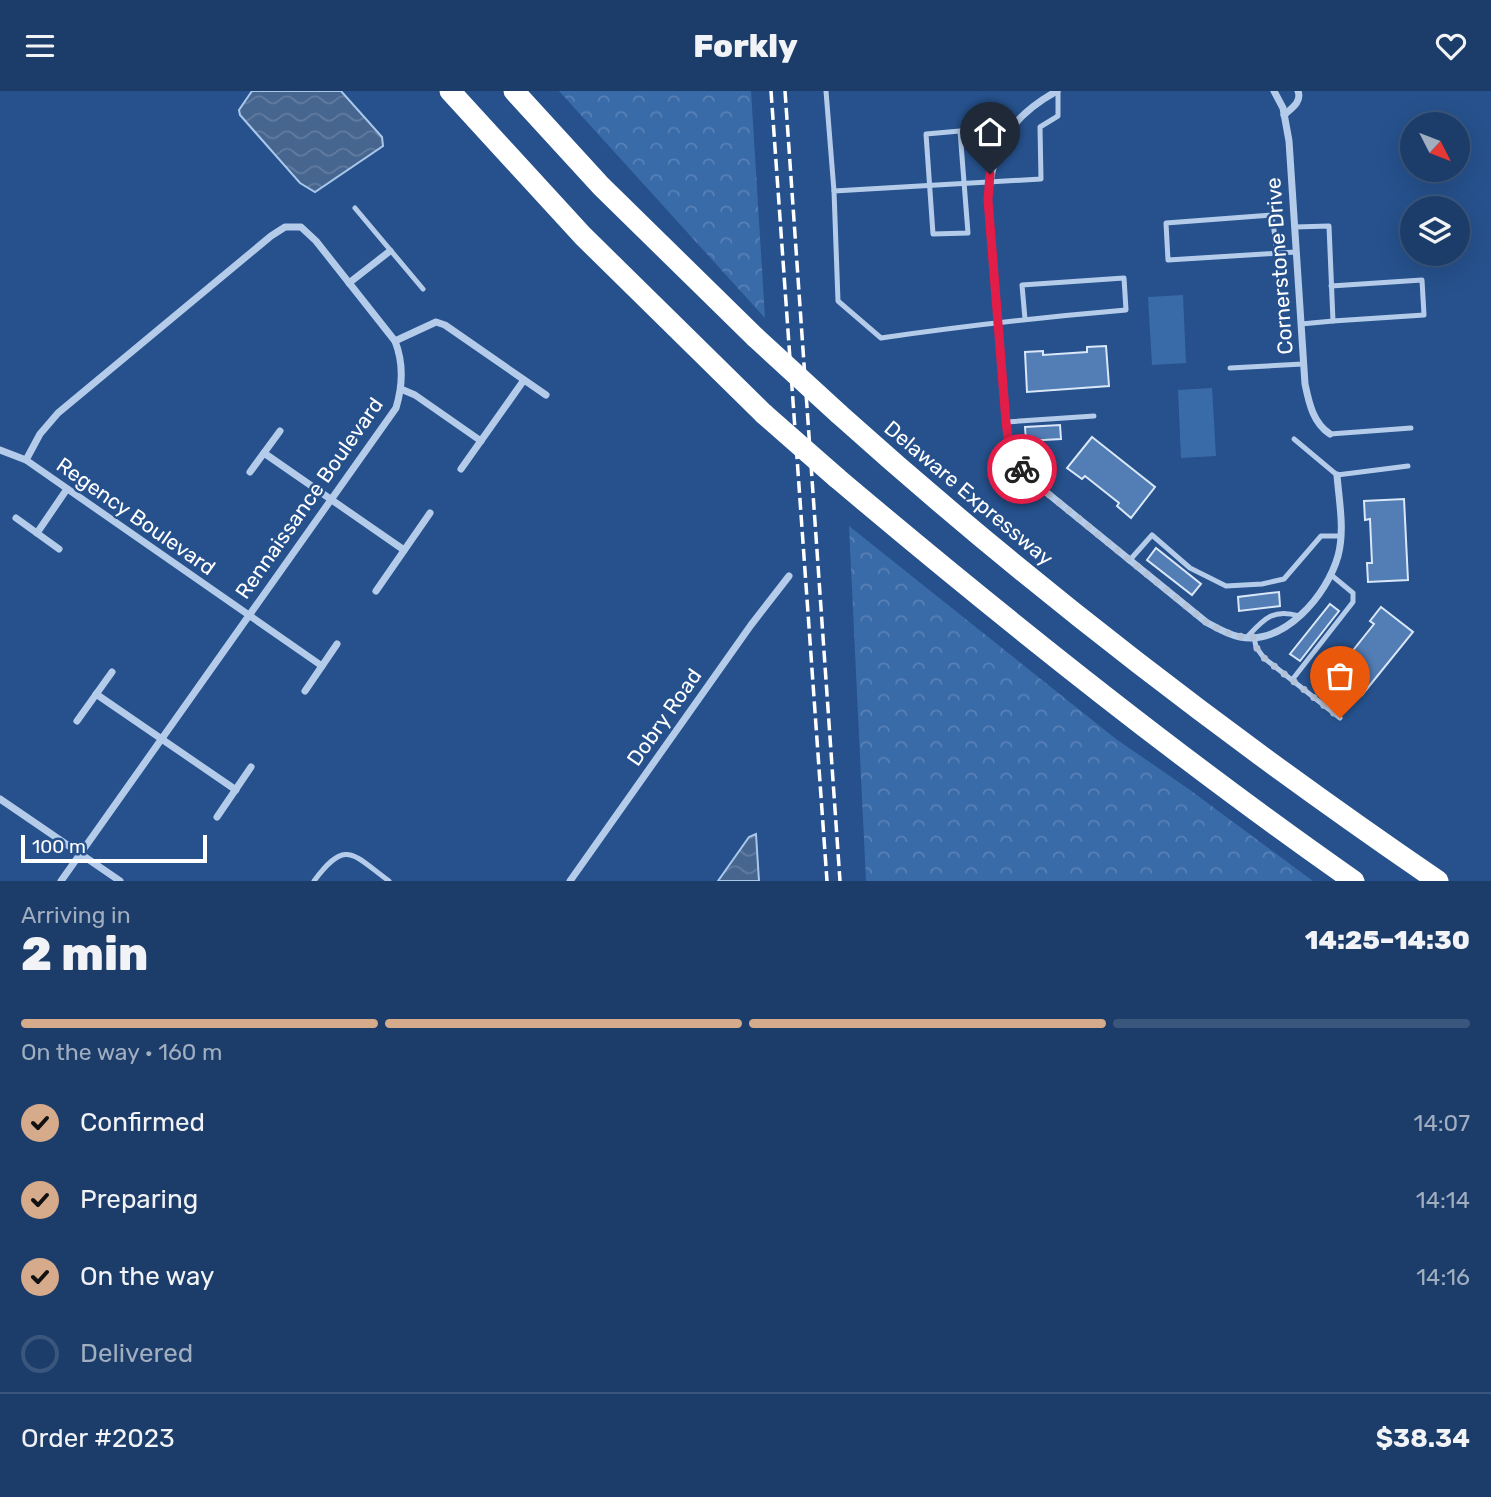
<!DOCTYPE html>
<meta charset="utf-8">
<style>
:root{--surface:#1c3d69;--page:#25446f;--text:#f1f3f6;--muted:#a0aec0;--line:#3a567d;--accent:#d6ab8b}
body{margin:0;font-family:Rubik,sans-serif;background:var(--page);color:var(--text);height:100vh;display:flex;flex-direction:column;font-size:26px;white-space:nowrap}
*{box-sizing:border-box;margin:0}
p{font-size:23px;color:var(--muted)}
.icon{flex:none;width:38px;height:38px;fill:none;stroke:currentColor;stroke-width:2;stroke-linecap:round;stroke-linejoin:round}
.map{position:relative;height:790px;overflow:hidden}
.drawer{display:flex;flex-direction:column;background:var(--surface);flex:1}
.drawer>*{flex:none}
.needle{width:46px;rotate:132deg}
.tools{position:absolute;left:1400px;top:21px;display:grid;gap:14px}
.tools a{display:grid;place-items:center;width:70px;height:70px;border-radius:50%;background:var(--surface);box-shadow:0 7px 28px #0002,0 0 0 2px var(--line);font-size:35px}
.scale{position:absolute;left:21px;bottom:18px;width:186px;box-sizing:border-box;padding-left:7px;border:4px solid #fff;border-top:0;font-size:19px;line-height:24px;white-space:nowrap;color:#fff;-webkit-text-stroke:5px #26518c;paint-order:stroke}
.pin{position:absolute;display:grid;place-items:center;width:60px;height:60px;color:#fff;margin:-72px -30px;border-radius:50% 50% 50% 0;rotate:-45deg;box-shadow:0 0 7px #0007}
.pin .icon{rotate:45deg}
.courier{position:absolute;display:grid;place-items:center;width:70px;height:70px;margin:-35px;border:5px solid #e11d48;border-radius:50%;background:#fff;color:#222;box-shadow:0 2px 9px #0007}
.head em{font-style:normal;font-weight:800}
.head div{display:flex;flex-direction:column-reverse}
.head{display:flex;align-items:center;justify-content:space-between;height:119px;padding:0 21px}
h1{font-size:46px;font-weight:800;line-height:52px}
.bar{display:grid;grid-template-columns:repeat(4,1fr);gap:10px 7px;align-content:center;height:84px;padding:0 21px}
.bar i{height:9px;border-radius:5px;background:var(--line)}
.bar .current{background:var(--accent)}
.bar p{grid-column:span 4}
.line{display:flex;align-items:center;gap:18px;padding:0 21px;border-top:2px solid var(--line)}
.line div{flex:1}
ol{padding:0 21px;list-style:none}
li{display:flex;align-items:center;gap:21px;height:77px}
li p{margin-inline-start:auto}
li .icon{padding:7px;border-radius:50%;background:var(--accent);color:#111;stroke-width:4}
li:last-child{color:var(--muted)}
li i{width:38px;height:38px;border:4px solid var(--line);border-radius:50%}
header{display:flex;justify-content:space-between;align-items:center;height:91px;padding:0 21px;background:var(--surface);font-size:32px;font-weight:800}
.map>svg:first-child{display:block}
.forest{fill:url(#forest-crowns)}
.pitch{fill:#3a6ba9}
.water{fill:url(#water-waves);stroke:#a9c7eb;stroke-width:2}
.building{fill:#527db5;stroke:#d9e7f8;stroke-width:2}
.lines{fill:none;stroke-linecap:round;stroke-linejoin:round}
.lane{stroke:#b4ccea;stroke-width:5}
.street{stroke:#b4ccea;stroke-width:7}
.highway{stroke:#fff;stroke-width:21}
.rail{stroke:#fff;stroke-width:3.5;stroke-dasharray:12 5;stroke-linecap:butt}
.highway-bridge{stroke:#fff;stroke-width:21}
.done{stroke:#b3c2d7;stroke-width:7;stroke-dasharray:0 12.6}
.route{stroke:#e11d48;stroke-width:9}
.labels{text-anchor:middle;dominant-baseline:central;stroke-width:5;stroke-linejoin:round;paint-order:stroke}
.street-label{font-size:21px;fill:#fff;stroke:#26518c}
</style>
<header><svg class="icon" aria-label="menu" viewBox="0 0 24 24"><path d="M4 6h16M4 12h16M4 18h16"/></svg>Forkly<svg class="icon" aria-label="heart" viewBox="0 0 24 24"><path d="M12 20l-8-8c-3-5 5-10 8-4 3-6 11-1 8 4z"/></svg></header>
<div class="map">
<svg width="1491" height="790" viewBox="0 0 1491 790">
<defs>
<pattern id="forest-crowns" width="20" height="18" patternUnits="userSpaceOnUse" patternTransform="scale(1.75)"><rect width="20" height="18" fill="#3a6ba9"/><path d="M2 6a3 3 0 1 1 6 0M12 15a3 3 0 1 1 6 0" fill="none" stroke="#5881b6"/></pattern>
<pattern id="water-waves" width="16" height="10" patternUnits="userSpaceOnUse" patternTransform="scale(1.75)"><rect width="16" height="10" fill="#46658f"/><path d="M0 5q4-4 8 0t8 0" fill="none" stroke="#627ca0"/></pattern>
</defs>
<rect width="100%" height="100%" fill="#26518c"/>
<g class="forest">
<path d="M 559,0 L 751,0 L 765,227 Z"/>
<path d="M 849,435 L 1116,648 L 1190,699 L 1313,790 L 866,790 Z"/>
</g>
<g class="pitch">
<path d="M 1183,204 L 1186,272 L 1152,274 L 1148,206 Z"/>
<path d="M 1212,297 L 1216,365 L 1181,367 L 1178,299 Z"/>
</g>
<g class="water">
<path d="M 252,0 L 341,0 L 382,46 L 383,55 L 315,101 L 300,92 L 240,24 L 239,19 Z"/>
<path d="M 756,743 L 759,790 L 718,790 L 749,746 Z"/>
</g>
<g class="building">
<path d="M 1106,255 L 1109,295 L 1027,301 L 1025,261 L 1043,260 L 1043,264 L 1087,261 L 1087,256 Z"/>
<path d="M 1060,334 L 1061,348 L 1026,350 L 1025,336 Z"/>
<path d="M 1092,346 L 1155,396 L 1131,427 L 1117,415 L 1119,412 L 1085,385 L 1082,388 L 1067,377 Z"/>
<path d="M 1404,408 L 1408,489 L 1368,491 L 1367,472 L 1372,472 L 1370,428 L 1365,429 L 1364,410 Z"/>
<path d="M 1156,457 L 1201,493 L 1192,504 L 1147,469 Z"/>
<path d="M 1279,501 L 1280,515 L 1239,520 L 1238,506 Z"/>
<path d="M 1330,513 L 1339,520 L 1300,570 L 1290,563 Z"/>
<path d="M 1381,516 L 1413,541 L 1362,604 L 1331,579 L 1343,565 L 1346,568 L 1374,533 L 1370,530 Z"/>
</g>
<g class="lines">
<g class="lane">
<path d="M 826,0 L 834,100"/>
<path d="M 960,40 L 968,142 L 933,143 L 926,43 Z"/>
<path d="M 355,117 L 423,198"/>
<path d="M 1295,136 L 1329,135 L 1333,230 L 1301,233"/>
<path d="M 1277,162 L 1272,124 L 1166,132 L 1168,169 L 1296,161"/>
<path d="M 1331,195 L 1422,189 L 1424,224 L 1333,230"/>
<path d="M 1025,228 L 1022,194 L 1124,187 L 1126,219 C 1044,226 963,235 881,247 L 838,210 L 834,100 L 1041,88 L 1040,36 L 1058,25 L 1058,0"/>
<path d="M 1230,277 L 1303,273"/>
<path d="M 1006,331 L 1094,325"/>
<path d="M 1330,343 L 1411,337"/>
<path d="M 1294,348 L 1337,384 L 1408,375"/>
<path d="M 1129,470 L 1152,444 L 1190,477 L 1226,495 L 1262,493 L 1284,488 L 1321,445 L 1340,445"/>
<path d="M 1247,546 C 1264,528 1273,517 1299,525"/>
<path d="M 1254,546 L 1256,556 L 1264,567 L 1340,627"/>
<path d="M 1292,589 L 1353,511 L 1353,502 L 1330,483"/>
<path d="M 314,790 C 346,747 352,763 389,790"/>
</g>
<g class="street">
<path d="M 1057,0 C 1010,26 992,56 988,109 L 1006,331 C 1008,355 1015,370 1030,388 L 1206,531 C 1217,537 1228,544 1240,546 C 1285,554 1327,504 1338,465 C 1345,439 1339,410 1337,384"/>
<path d="M 1274,0 L 1283,17 L 1289,50 L 1305,293 C 1309,312 1313,332 1330,343"/>
<path d="M 1284,24 C 1292,17 1302,11 1298,0"/>
<path d="M 349,192 L 390,160"/>
<path d="M 395,250 L 436,231 L 445,234 L 546,304"/>
<path d="M 401,298 L 415,304 L 481,350"/>
<path d="M 0,359 L 26,369 L 322,575"/>
<path d="M 264,362 L 404,459"/>
<path d="M 26,369 L 40,343 L 58,322 L 271,145 L 285,136 L 301,136 L 316,150 L 395,250 C 404,273 403,294 396,317 L 61,790"/>
<path d="M 461,378 L 524,289"/>
<path d="M 250,381 L 280,340"/>
<path d="M 16,427 L 59,458"/>
<path d="M 37,442 L 67,398"/>
<path d="M 376,500 L 430,422"/>
<path d="M 305,600 L 337,553"/>
<path d="M 96,603 L 236,699"/>
<path d="M 77,630 L 112,581"/>
<path d="M 0,708 L 120,790"/>
<path d="M 217,726 L 251,676"/>
<path d="M 570,790 L 751,534 L 789,485"/>
</g>
<g class="highway">
<path d="M 450,0 L 583,145 L 764,323"/>
<path d="M 514,0 L 601,95 L 755,246"/>
<path d="M 839,323 C 1027,492 1229,647 1438,790"/>
<path d="M 837,387 C 1004,528 1175,665 1354,790"/>
</g>
<g class="rail">
<path d="M 771,0 L 827,790"/>
<path d="M 785,0 L 840,790"/>
</g>
<g class="highway-bridge">
<path d="M 755,246 L 839,323"/>
<path d="M 764,323 L 837,387"/>
</g>
</g>
<g class="lines">
<path class="done" d="M 1022,378 L 1030,388 L 1206,531 C 1221,540 1236,547 1254,546 L 1256,556 L 1264,567 L 1340,627"/>
<path class="route" d="M 990,83 L 988,109 L 1006,331 L 1009,354 L 1022,378"/>
</g>
<g class="labels">
<g class="street-label">
<text transform="translate(1279 175) rotate(-94)">Cornerstone Drive</text>
<text transform="translate(969 402) rotate(40)">Delaware Expressway</text>
<text transform="translate(309 407) rotate(-55)">Rennaissance Boulevard</text>
<text transform="translate(136 425) rotate(35)">Regency Boulevard</text>
<text transform="translate(664 626) rotate(-55)">Dobry Road</text>
</g>
</g>
</svg>
<div class="tools">
<a><svg class="needle" viewBox="-14 -14 28 28"><path d="M0-13l5 13h-10z" fill="#e53935"/><path d="M0 13l5-13h-10z" fill="#a0aec0"/></svg></a>
<a><svg class="icon" aria-label="layers" viewBox="0 0 24 24"><path d="M12 4l9 5-9 5-9-5zM3 14l9 5 9-5"/></svg></a>
</div>
<div class="scale">100 m</div>
<div class="pin" style="left:1340px;top:627px;background:#ea580c"><svg class="icon" aria-label="bag" viewBox="0 0 24 24"><path d="M5 8h14l-1 12H6zM9 8a3 3 0 0 1 6 0"/></svg></div>
<div class="pin" style="left:990px;top:83px;background:#1f2937"><svg class="icon" aria-label="home" viewBox="0 0 24 24"><path d="M3 11l9-7 9 7M6 9v11h12V9"/></svg></div>
<div class="courier" style="left:1022px;top:378px"><svg class="icon" aria-label="bike" viewBox="0 0 24 24"><circle cx="6" cy="16" r="4"/><circle cx="18" cy="16" r="4"/><path d="M6 16l4-8h5l3 8M10 8l3 8H6M13 5h3"/></svg></div>
</div>
<section class="drawer">
<div class="head"><div><h1>2 min</h1><p>Arriving in</p></div><em>14:25–14:30</em></div>
<div class="bar"><i class="current"></i><i class="current"></i><i class="current"></i><i></i><p>On the way · 160 m</p></div>
<ol>
<li><svg class="icon" aria-label="check" viewBox="0 0 24 24"><path d="M5 12l5 5 9-10"/></svg>Confirmed<p>14:07</p></li>
<li><svg class="icon" aria-label="check" viewBox="0 0 24 24"><path d="M5 12l5 5 9-10"/></svg>Preparing<p>14:14</p></li>
<li><svg class="icon" aria-label="check" viewBox="0 0 24 24"><path d="M5 12l5 5 9-10"/></svg>On the way<p>14:16</p></li>
<li><i></i>Delivered</li>
</ol>
<div class="line" style="height:91px"><div>Order #2023</div><b>$38.34</b></div>
</section>
